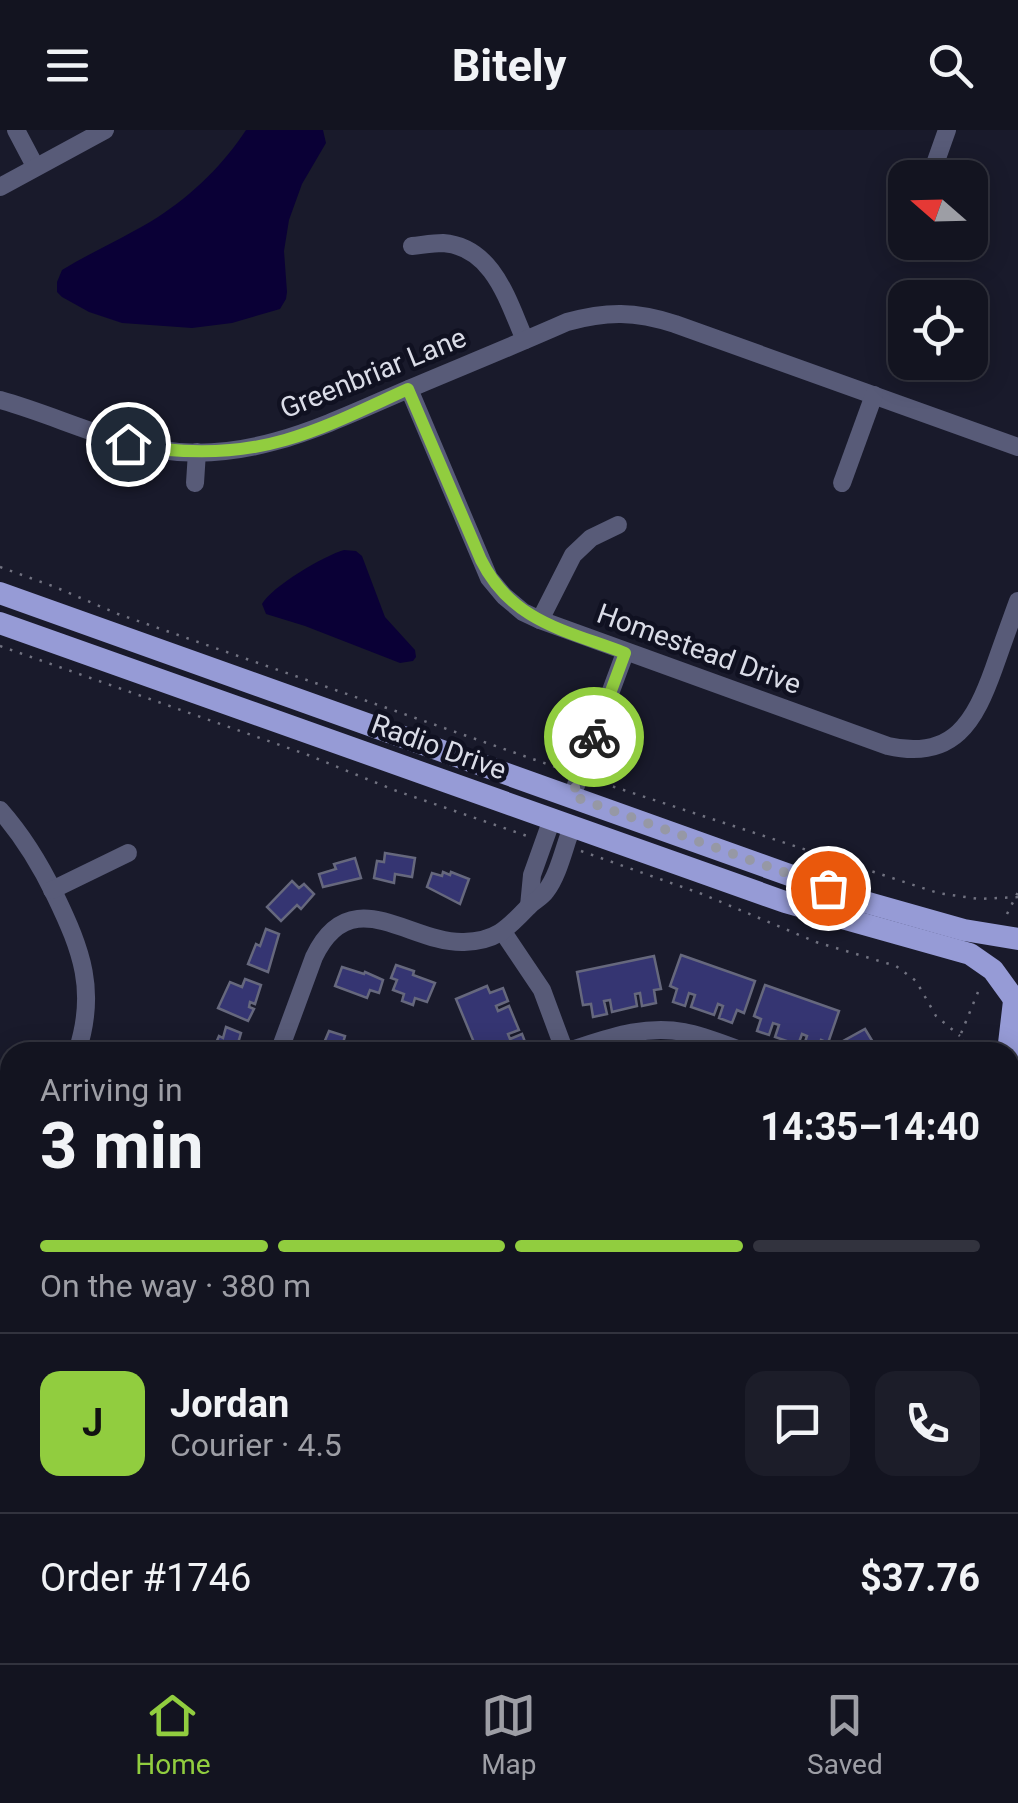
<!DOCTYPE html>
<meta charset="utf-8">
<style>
:root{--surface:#131420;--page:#1c1d29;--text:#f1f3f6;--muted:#9d9ea5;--line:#32333e;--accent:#91cd3f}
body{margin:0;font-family:Roboto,sans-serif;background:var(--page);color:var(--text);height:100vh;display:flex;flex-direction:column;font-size:38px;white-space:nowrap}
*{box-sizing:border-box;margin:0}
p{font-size:32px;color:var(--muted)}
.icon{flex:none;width:55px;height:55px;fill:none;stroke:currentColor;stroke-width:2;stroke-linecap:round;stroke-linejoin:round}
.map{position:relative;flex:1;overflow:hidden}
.drawer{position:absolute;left:0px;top:912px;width:1020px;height:622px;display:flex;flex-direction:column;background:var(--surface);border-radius:30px 30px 0 0;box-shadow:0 5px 25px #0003,0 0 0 2px var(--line)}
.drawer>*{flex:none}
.needle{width:65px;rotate:290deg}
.fabs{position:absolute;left:888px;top:30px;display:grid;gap:20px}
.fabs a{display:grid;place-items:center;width:100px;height:100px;border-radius:20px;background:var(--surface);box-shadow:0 5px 25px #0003,0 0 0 2px var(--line);font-size:50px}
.pin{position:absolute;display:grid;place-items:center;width:85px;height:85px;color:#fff;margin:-42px;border:5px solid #fff;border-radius:50%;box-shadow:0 2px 10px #0007}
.courier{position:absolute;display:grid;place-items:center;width:100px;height:100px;margin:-50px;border:8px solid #91cd3f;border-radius:50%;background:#fff;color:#222;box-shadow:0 2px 12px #0007}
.headline em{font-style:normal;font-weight:700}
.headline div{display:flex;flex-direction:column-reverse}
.headline{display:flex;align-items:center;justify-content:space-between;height:170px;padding:0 40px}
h1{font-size:65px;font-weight:700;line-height:75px}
.bar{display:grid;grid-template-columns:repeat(4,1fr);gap:15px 10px;align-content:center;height:120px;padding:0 40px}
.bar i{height:12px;border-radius:8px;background:var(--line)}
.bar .active{background:var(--accent)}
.bar p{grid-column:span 4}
.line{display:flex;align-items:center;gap:25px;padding:0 40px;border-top:2px solid var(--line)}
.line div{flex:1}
.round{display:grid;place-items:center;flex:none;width:105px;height:105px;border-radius:20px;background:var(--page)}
header{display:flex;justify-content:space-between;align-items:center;height:130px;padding:0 40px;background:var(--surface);font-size:45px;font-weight:700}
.dock{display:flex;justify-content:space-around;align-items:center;height:140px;border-top:2px solid var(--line);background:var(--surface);font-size:28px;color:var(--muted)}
.dock a{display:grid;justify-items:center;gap:5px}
.dock .active{color:var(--accent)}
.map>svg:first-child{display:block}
.built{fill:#212339}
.water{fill:#0a0036}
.building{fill:#353572;stroke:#66687d;stroke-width:2.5}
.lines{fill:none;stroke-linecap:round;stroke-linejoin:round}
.path{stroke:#717280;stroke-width:2.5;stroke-dasharray:2.5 8;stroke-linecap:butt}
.minor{stroke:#585b78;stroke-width:18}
.major{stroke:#969bd6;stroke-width:22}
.done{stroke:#9698a5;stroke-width:10;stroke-dasharray:0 18}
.route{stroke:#91cd3f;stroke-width:12}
.labels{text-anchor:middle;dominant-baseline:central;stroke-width:9;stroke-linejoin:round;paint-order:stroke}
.street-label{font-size:28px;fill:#dadce7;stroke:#101121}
</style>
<header><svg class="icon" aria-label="menu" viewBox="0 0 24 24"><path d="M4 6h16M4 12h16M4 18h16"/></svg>Bitely<svg class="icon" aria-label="search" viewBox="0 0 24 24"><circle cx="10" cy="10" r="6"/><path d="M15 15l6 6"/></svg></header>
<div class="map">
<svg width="1018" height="1533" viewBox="0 0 1018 1533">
<rect width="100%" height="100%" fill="#191a2b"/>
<path class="built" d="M 1018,1010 L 1018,1533 L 832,1533 L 835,1525 L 1010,1525 L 1010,1040 Z"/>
<g class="water">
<path d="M 246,0 L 323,0 L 326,13 L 302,54 L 289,90 L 284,121 L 287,162 L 286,169 L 280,179 L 232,193 L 192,198 L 122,193 L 89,182 L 62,167 L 57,162 L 57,152 L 62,140 C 93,121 128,106 158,87 C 192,65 224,34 246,0 Z"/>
<path d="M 344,420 L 356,421 L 362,426 L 385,487 L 415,520 L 416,527 L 413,531 L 400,533 L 305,496 L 266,484 L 262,474 C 271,457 325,425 344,420 Z"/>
</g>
<g class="building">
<path d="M 385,723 L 415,728 L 412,747 L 395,744 L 394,753 L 374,748 L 377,731 L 384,732 Z"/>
<path d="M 355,728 L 361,748 L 323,757 L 319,744 L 336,739 L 334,734 Z"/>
<path d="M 443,742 L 450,745 L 451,742 L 469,749 L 460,774 L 427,757 L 432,743 L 442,746 Z"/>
<path d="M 292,751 L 299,758 L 304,754 L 314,764 L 301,779 L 297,775 L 281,791 L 267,777 Z"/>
<path d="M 266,799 L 279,804 L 268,842 L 248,834 L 256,814 L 260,816 Z"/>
<path d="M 681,825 L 755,851 L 744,883 L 737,880 L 732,893 L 719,888 L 723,876 L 718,874 L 714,885 L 691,877 L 695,865 L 689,863 L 685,876 L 673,872 L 677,859 L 670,856 Z"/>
<path d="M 654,826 L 661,859 L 654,860 L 656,873 L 642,876 L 640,863 L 635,864 L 637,876 L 612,882 L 610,870 L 604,871 L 607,884 L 593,887 L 591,874 L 583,875 L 577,842 Z"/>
<path d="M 396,835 L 414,841 L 413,845 L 435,853 L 427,872 L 415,868 L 413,875 L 402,871 L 404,864 L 393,860 L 397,850 L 391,848 Z"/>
<path d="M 342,837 L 364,844 L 365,842 L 383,850 L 379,863 L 370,860 L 367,868 L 335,856 Z"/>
<path d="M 245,849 L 261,855 L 255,874 L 250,872 L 249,877 L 254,879 L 248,891 L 218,878 L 230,852 L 242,857 Z"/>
<path d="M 765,855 L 839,881 L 828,913 L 821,910 L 816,922 L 803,918 L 807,906 L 802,904 L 798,915 L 775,907 L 779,895 L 773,893 L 769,905 L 757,901 L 761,889 L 754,886 Z"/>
<path d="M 487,856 L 490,863 L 503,858 L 508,871 L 496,876 L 498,881 L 509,876 L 519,900 L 508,904 L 510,909 L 522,904 L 527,917 L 515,922 L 478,922 L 456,869 Z"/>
<path d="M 226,897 L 241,903 L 236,920 L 238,922 L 211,922 L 214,912 L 216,913 L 219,906 L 223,908 Z"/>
<path d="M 865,899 L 879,922 L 837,922 L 840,921 L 836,915 Z"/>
<path d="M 329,901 L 345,906 L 343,913 L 351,916 L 349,922 L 327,922 L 321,920 Z"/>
<path d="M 1010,1233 L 1018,1234 L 1018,1257 L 1010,1256 Z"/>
<path d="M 1010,1487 L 1018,1490 L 1018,1518 L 1010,1515 Z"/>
<path d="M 3,1489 L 10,1491 L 10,1513 L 0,1509 L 0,1497 Z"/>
<path d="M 0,1521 L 17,1527 L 17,1533 L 0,1533 Z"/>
<path d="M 122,1525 L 138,1525 L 142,1533 L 126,1533 Z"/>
<path d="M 138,1525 L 162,1525 L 165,1532 L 142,1533 Z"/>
<path d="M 202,1525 L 218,1525 L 215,1533 L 200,1533 Z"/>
<path d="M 218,1525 L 232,1528 L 230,1533 L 215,1533 Z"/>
<path d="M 446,1525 L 461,1525 L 458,1533 L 443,1533 Z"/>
<path d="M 461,1525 L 482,1525 L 481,1529 L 475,1527 L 473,1533 L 458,1533 Z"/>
<path d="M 494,1525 L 515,1525 L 512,1533 L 492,1533 Z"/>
<path d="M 515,1525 L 536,1525 L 533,1533 L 512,1533 Z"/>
</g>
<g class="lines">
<g class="path">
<path d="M 0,437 L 55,457 L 118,484 L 567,641"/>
<path d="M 0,516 L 308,625 L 394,660 L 530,707"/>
<path d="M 593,650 L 938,763 L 979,769 L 1018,767"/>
<path d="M 581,721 L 702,764 L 816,812 L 896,836 L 916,851 L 936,886 L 960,906"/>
<path d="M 1007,784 L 1018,762"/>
<path d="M 968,922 L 960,906 L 978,862"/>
<path d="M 1010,1084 L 1018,1063"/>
<path d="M 763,1533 L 766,1525"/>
<path d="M 842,1533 L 845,1525"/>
</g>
<g class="minor">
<path d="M 16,0 L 35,36"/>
<path d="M 930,48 L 947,0"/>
<path d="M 0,57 L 105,0"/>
<path d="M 412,116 C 422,115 433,113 443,113 C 494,117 508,172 525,210"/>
<path d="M 409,259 L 489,448 L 504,466 L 523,482 L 540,490 L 888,616 C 954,631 975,591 994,538 C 1002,515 1010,493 1018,471"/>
<path d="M 0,270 C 54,285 105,311 161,320 C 252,334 331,292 411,258 C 463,236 515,215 567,192 C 607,181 635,181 675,194 L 1018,317"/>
<path d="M 195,353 L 197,322"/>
<path d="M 842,353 L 874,265"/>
<path d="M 540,490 L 573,425 L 591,408 L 618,395"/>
<path d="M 572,666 L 625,523"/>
<path d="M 0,680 C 23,706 40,734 55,765 C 82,821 97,861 77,922"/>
<path d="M 52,760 L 128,723"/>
<path d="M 529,776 L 532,745 L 552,689"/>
<path d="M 503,802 L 542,860 L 565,922"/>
<path d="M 279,922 L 314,827 C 351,749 410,814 464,812 C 497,811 508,798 529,776 C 534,771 542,767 546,761 C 559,744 564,717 572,697"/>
<path d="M 565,922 C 604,910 642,894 684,902 C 705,906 726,915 746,922"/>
<path d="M 0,1127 L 10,1080"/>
<path d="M 1010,1220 L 1018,1221"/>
<path d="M 1010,1327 L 1018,1330"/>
<path d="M 314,1525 L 337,1533"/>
<path d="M 72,1533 L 75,1525"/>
</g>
<g class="major">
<path d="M 0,463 L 865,772 L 964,800 L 1018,809"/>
<path d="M 0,493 L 785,772 L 970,824 L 993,840 L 1014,869"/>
<path d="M 1008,922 L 1014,871"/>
<path d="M 1010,992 L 1018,952"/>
<path d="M 785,1533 L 788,1525"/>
<path d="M 820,1533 L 823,1525"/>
</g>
</g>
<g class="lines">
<path class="done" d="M 594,607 L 572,666 L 828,758"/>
<path class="route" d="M 128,314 C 180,324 233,325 285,310 C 327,298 368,277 408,259 L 481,430 C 512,492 565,500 625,523 L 594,607"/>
</g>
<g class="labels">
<g class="street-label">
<text transform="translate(373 243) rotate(-22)">Greenbriar Lane</text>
<text transform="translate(699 519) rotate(20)">Homestead Drive</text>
<text transform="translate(439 617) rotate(20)">Radio Drive</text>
</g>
</g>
</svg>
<div class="fabs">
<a><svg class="needle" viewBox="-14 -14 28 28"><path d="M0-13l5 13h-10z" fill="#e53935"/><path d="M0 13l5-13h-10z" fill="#9d9ea5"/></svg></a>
<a><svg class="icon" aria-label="locate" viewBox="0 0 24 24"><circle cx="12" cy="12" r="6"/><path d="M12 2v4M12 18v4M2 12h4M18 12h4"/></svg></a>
</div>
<div class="pin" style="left:828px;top:758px;background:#ea580c"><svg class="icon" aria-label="bag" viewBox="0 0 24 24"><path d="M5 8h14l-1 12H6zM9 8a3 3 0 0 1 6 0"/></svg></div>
<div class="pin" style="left:128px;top:314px;background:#1f2937"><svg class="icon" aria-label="home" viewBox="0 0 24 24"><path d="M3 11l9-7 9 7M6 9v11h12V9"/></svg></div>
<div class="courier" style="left:594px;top:607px"><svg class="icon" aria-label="bike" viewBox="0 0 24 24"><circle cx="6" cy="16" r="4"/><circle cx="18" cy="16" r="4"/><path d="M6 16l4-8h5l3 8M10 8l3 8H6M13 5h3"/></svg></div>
<section class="drawer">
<div class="headline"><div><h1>3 min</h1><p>Arriving in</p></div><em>14:35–14:40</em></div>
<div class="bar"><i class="active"></i><i class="active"></i><i class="active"></i><i></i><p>On the way · 380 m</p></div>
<div class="line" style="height:180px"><b class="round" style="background:var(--accent);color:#111">J</b><div><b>Jordan</b><p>Courier · 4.5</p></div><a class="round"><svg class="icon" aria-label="chat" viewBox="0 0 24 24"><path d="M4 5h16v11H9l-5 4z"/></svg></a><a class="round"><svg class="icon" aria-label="phone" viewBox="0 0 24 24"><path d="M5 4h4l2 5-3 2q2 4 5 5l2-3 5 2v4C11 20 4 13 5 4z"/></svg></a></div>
<div class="line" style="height:130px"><div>Order #1746</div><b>$37.76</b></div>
</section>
</div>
<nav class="dock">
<a class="active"><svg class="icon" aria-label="home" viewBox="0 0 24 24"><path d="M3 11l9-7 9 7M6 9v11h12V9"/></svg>Home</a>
<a><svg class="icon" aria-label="map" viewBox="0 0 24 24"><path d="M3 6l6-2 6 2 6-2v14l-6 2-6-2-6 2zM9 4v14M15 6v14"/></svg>Map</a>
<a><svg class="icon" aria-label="saved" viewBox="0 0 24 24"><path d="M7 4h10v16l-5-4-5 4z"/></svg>Saved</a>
</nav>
